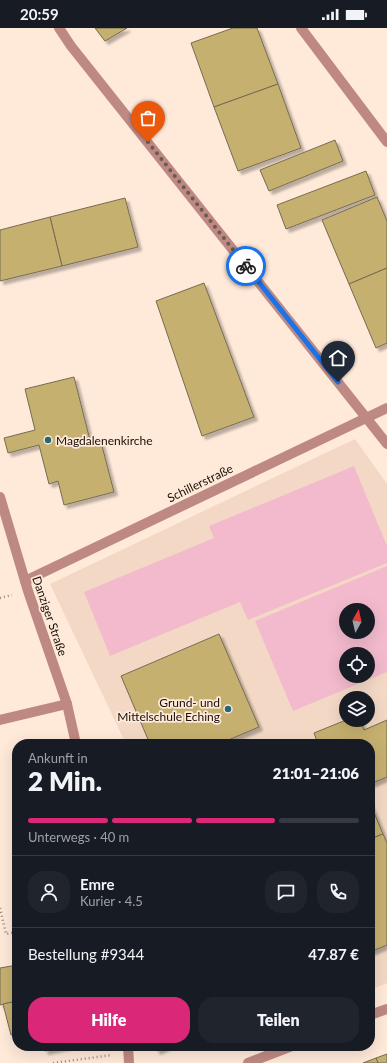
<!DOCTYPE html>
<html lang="de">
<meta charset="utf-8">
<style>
:root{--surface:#171b24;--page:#20242c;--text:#f1f3f6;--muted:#9ea1a6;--line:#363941;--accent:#db2777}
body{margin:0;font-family:Lato,sans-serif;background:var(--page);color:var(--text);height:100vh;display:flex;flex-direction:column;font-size:15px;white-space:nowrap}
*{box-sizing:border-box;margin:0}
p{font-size:13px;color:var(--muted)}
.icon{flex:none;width:22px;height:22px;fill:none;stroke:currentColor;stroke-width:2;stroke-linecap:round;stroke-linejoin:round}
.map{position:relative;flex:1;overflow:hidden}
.panel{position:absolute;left:12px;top:711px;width:363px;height:312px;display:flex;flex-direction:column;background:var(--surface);border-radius:16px;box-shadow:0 4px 16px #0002}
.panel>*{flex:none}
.needle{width:26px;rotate:8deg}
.fabs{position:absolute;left:339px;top:575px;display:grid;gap:8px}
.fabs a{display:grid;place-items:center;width:36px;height:36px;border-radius:50%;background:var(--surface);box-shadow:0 4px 16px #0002;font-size:20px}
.pin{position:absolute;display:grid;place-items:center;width:34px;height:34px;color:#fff;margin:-41px -17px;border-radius:50% 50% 50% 0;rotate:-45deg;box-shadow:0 0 4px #0007}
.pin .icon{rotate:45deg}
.courier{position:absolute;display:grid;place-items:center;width:40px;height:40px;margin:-20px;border:3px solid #1a73e8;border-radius:50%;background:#fff;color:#222;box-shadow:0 1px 5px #0007}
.head em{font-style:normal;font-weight:800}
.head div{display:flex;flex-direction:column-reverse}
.head{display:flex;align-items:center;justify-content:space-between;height:68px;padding:0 16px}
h1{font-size:26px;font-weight:800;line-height:30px}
.bar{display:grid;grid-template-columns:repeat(4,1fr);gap:6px 4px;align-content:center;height:48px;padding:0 16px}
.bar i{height:5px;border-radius:3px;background:var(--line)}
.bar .selected{background:var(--accent)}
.bar p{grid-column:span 4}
.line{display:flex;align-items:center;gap:10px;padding:0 16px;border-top:1px solid var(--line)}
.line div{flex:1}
.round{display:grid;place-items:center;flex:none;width:42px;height:42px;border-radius:16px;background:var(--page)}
.button{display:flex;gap:8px;margin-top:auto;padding:8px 16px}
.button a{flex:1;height:46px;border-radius:16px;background:var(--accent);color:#fff;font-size:16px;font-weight:800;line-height:46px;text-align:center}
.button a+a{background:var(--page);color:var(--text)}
.status{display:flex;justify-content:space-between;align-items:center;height:28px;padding:0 20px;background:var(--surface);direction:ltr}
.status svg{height:11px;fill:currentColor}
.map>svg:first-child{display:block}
.built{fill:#f3d9c5;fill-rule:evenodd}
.garden{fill:#f3bacd;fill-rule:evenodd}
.building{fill:#c6b070;stroke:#756c52;filter:url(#shadow)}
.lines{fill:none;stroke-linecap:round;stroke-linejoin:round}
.path{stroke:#99897d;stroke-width:2.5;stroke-dasharray:1 3;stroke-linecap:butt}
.service{stroke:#be8982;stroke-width:10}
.minor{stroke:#be8982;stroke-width:10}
.tertiary{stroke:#be8982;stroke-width:10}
.done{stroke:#695b51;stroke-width:4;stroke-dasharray:0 7.2}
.route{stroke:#1a73e8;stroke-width:5}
.poi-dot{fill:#236878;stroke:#ffe9d9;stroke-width:1.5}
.labels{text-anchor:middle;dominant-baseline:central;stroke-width:3.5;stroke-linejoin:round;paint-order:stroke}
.poi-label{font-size:12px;fill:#180f08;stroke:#ffe9d9;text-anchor:start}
.street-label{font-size:12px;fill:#180f08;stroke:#ffe9d9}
</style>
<div class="status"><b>20:59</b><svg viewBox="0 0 49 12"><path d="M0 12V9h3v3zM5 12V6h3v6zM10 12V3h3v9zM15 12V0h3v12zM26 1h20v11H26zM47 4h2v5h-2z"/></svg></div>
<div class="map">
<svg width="387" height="1035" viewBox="0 0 387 1035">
<defs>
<filter id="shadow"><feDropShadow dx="3.5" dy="3.5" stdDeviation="1" flood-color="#0004"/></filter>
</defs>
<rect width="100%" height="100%" fill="#ffe9d9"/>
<path class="built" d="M 355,411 L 387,456 L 387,955 L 370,962 L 370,716 L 126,716 L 50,556 ZM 346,582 L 368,582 L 368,604 L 346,604 ZM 346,626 L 368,626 L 368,648 L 346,648 ZM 346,670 L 368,670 L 368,692 L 346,692 Z"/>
<g class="garden">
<path d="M 354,438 L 387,518 L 387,535 L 248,592 L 240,574 L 110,628 L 84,564 L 214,510 L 209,498 Z"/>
<path d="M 387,538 L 387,644 L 293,683 L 255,593 ZM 346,582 L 368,582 L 368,604 L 346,604 ZM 346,626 L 368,626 L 368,648 L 346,648 Z"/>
</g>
<g class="building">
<path d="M 95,0 L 127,0 L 105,13 Z"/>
<path d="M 233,0 L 257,0 L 278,56 L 214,79 L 191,15 Z"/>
<path d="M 278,56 L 301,120 L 238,143 L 214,79 Z"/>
<path d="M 335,112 L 343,133 L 269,163 L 260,142 Z"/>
<path d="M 366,143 L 375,167 L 286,201 L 277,177 Z"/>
<path d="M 377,169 L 387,193 L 387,240 L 349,256 L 322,192 Z"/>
<path d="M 125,170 L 138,219 L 62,238 L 50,189 Z"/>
<path d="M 50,189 L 62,238 L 0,253 L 0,202 Z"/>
<path d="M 387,240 L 387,315 L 376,320 L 349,256 Z"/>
<path d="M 204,255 L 254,389 L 202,408 L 156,273 Z"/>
<path d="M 74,349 L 91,416 L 101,414 L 114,464 L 64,477 L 58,453 L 49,456 L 39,417 L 8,425 L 4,410 L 35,402 L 25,361 Z"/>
<path d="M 219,606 L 259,699 L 219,716 L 150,716 L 121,648 Z"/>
<path d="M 346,692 L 360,692 L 364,702 L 387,692 L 387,749 L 370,756 L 370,716 L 318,716 L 314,705 Z"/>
<path d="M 370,775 L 383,806 L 370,811 Z"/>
<path d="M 383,806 L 387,815 L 387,917 L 370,924 L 370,811 Z"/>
<path d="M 17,937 L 17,973 L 0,977 L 0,940 Z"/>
<path d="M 17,973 L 17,1006 L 11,1007 L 3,976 Z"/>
<path d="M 44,1018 L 69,1018 L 45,1023 Z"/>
<path d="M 155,1018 L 168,1018 L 157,1023 Z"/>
<path d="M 387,1026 L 387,1035 L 378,1035 L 376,1030 Z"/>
<path d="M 376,1030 L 378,1035 L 363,1035 Z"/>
</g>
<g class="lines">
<g class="path">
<path d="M 0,570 L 12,567"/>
<path d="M 0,880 L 6,906 L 17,904"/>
<path d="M 53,1035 L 112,1027"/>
</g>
<path class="service" d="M 0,692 L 67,676"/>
<g class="minor">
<path d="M 301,0 L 387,114"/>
<path d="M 0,469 L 28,563 L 67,676 L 76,716"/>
<path d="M 25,553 L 387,380"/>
<path d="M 370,987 L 387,981"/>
<path d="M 128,1018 L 129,1035"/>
<path d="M 248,1035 L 292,1018"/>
</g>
<path class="tertiary" d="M 59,0 L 71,18 L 387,416"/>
</g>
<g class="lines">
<path class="done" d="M 148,114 L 246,238"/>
<path class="route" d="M 246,238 L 338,354"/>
</g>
<g class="poi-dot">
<circle cx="48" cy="412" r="4"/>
<circle cx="228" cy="681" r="4"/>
</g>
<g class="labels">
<g class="poi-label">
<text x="56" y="412">Magdalenenkirche</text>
<text x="220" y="674" text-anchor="end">Grund- und<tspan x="220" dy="14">Mittelschule Eching</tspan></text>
</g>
<g class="street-label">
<text transform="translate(200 455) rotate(-26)">Schillerstraße</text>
<text transform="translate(50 588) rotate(71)">Danziger Straße</text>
</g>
</g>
</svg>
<div class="fabs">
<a><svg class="needle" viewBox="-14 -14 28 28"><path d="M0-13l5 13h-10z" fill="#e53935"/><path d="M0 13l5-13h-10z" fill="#9ea1a6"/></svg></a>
<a><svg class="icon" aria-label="locate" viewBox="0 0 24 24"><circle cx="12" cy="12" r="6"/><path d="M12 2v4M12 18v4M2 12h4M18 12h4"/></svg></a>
<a><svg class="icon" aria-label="layers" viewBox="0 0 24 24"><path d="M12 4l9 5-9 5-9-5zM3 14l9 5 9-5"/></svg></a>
</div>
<div class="pin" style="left:148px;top:114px;background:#ea580c"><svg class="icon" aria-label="bag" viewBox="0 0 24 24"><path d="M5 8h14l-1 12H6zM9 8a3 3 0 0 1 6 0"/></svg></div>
<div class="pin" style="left:338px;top:354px;background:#1f2937"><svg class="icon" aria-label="home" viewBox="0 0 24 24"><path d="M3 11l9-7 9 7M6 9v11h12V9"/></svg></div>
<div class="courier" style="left:246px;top:238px"><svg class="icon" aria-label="bike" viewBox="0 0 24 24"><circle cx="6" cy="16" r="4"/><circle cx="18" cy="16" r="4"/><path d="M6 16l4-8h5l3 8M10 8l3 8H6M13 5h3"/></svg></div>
<section class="panel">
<div class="head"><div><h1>2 Min.</h1><p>Ankunft in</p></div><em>21:01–21:06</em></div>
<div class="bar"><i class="selected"></i><i class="selected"></i><i class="selected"></i><i></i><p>Unterwegs · 40 m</p></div>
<div class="line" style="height:72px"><a class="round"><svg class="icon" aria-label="person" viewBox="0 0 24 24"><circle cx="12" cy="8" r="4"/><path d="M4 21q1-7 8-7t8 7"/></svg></a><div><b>Emre</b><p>Kurier · 4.5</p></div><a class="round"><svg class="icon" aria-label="chat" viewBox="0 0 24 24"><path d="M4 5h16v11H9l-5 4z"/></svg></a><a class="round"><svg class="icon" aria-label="phone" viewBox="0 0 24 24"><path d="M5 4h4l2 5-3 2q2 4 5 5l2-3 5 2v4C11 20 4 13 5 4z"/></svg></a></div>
<div class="line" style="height:52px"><div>Bestellung #9344</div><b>47.87 €</b></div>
<div class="button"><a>Hilfe</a><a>Teilen</a></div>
</section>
</div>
